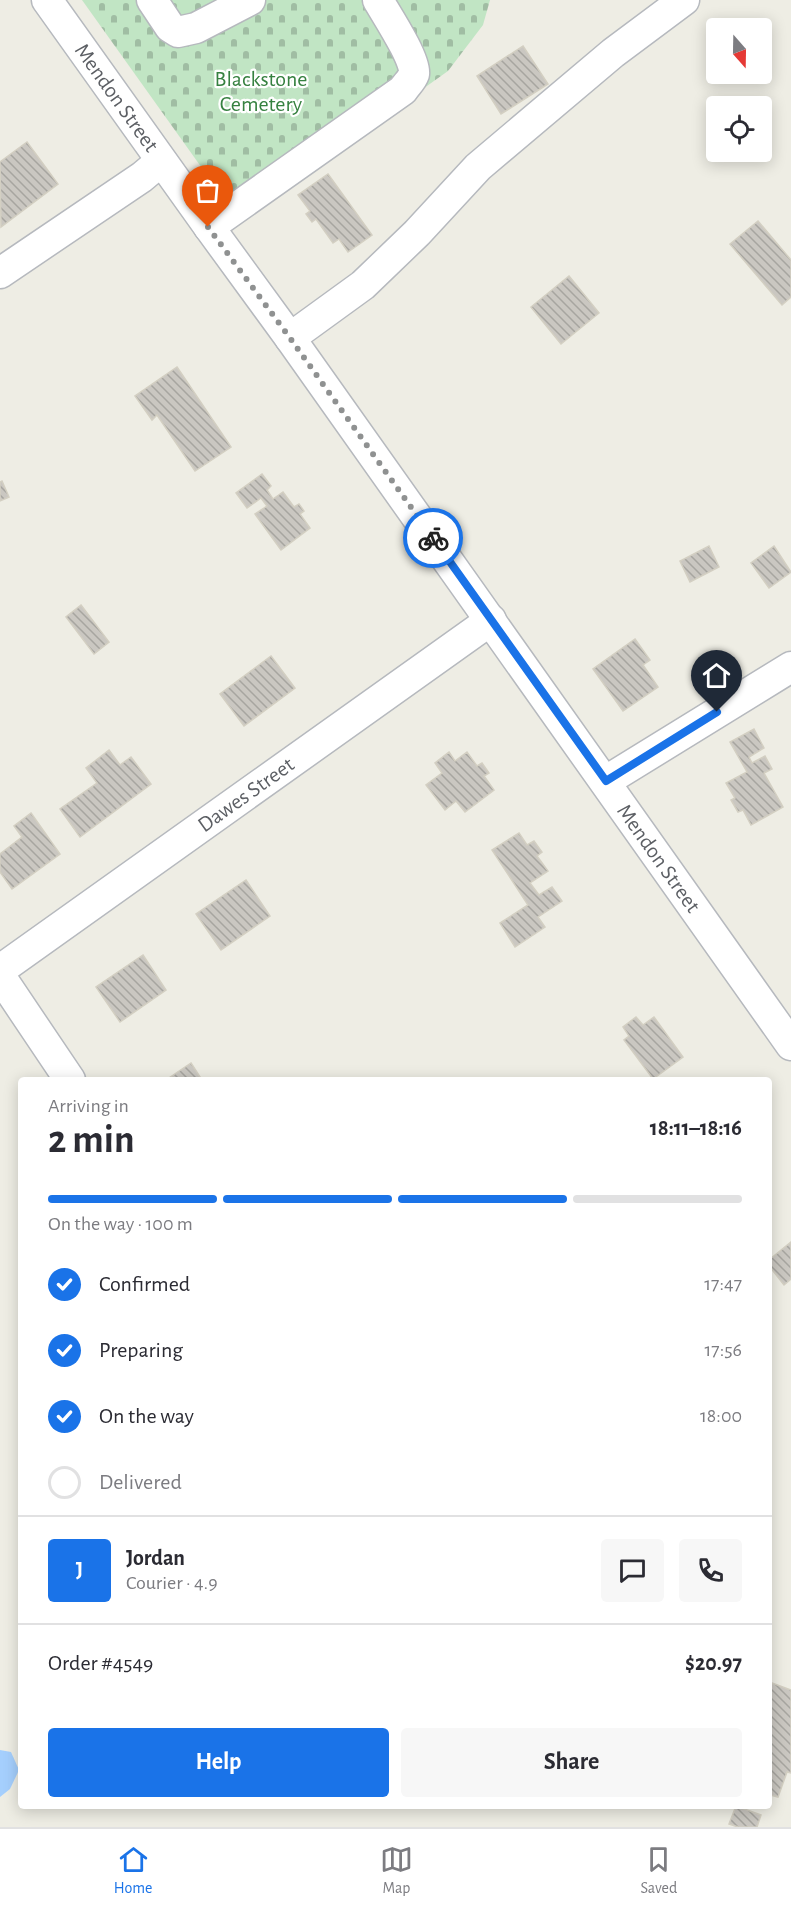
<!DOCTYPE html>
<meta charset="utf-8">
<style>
:root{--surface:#fff;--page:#f7f7f7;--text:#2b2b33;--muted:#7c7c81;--line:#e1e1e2;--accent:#1a73e8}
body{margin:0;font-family:"Alegreya Sans",sans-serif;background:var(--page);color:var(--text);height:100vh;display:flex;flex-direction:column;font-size:22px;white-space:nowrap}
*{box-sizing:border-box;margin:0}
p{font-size:20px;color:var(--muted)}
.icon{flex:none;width:33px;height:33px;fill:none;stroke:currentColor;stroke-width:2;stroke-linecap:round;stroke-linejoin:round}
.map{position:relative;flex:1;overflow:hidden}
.drawer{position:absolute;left:18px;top:1077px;width:754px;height:732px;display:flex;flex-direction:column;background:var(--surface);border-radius:6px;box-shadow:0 3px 15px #0003}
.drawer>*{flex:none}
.needle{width:39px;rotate:160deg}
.tools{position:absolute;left:706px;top:18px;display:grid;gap:12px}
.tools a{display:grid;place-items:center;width:66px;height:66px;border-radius:6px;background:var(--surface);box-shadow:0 3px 15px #0003;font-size:30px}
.pin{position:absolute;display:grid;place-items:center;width:51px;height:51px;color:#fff;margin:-62px -26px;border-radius:50% 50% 50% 0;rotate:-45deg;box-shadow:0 0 6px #0007}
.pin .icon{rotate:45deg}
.courier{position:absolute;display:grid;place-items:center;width:60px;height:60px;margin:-30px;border:4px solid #1a73e8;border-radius:50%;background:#fff;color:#222;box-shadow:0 2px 8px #0007}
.head em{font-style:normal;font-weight:700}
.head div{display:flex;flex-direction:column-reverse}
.head{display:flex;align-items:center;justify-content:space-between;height:102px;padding:0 30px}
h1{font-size:39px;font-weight:700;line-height:45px}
.bar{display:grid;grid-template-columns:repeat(4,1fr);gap:9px 6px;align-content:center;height:72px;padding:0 30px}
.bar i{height:8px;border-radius:4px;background:var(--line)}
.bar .active{background:var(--accent)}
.bar p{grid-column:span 4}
.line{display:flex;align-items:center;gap:15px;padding:0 30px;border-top:2px solid var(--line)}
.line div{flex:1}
.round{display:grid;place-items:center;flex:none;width:63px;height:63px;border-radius:6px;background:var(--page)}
ol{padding:0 30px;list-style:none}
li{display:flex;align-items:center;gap:18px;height:66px}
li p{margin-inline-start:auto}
li .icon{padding:6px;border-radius:50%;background:var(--accent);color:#fff;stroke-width:4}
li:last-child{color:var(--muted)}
li i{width:33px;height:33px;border:3px solid var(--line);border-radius:50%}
.primary-button{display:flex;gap:12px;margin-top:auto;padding:12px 30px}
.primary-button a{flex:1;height:69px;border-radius:6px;background:var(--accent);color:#fff;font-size:24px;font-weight:700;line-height:69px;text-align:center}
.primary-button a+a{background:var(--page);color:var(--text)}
.tabs{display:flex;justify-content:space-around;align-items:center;height:84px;border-top:2px solid var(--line);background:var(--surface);font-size:16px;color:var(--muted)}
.tabs a{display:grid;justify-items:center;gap:3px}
.tabs .active{color:var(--accent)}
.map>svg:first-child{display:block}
.cemetery{fill:url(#cemetery-stones)}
.water{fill:#a5cffd}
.building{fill:url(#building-back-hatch);stroke:#d3cfc2;stroke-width:1.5}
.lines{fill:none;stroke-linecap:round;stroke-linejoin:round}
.minor-casing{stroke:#b6b9be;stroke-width:33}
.minor{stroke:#fff;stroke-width:30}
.done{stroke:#8f9191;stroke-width:6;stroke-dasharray:0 10.8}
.route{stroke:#1a73e8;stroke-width:8}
.labels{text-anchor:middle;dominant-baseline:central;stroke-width:4.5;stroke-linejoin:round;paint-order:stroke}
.park-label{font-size:22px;fill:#368140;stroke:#fff}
.street-label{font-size:22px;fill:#5c5f64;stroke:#fff}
</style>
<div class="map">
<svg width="791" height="1827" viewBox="0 0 791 1827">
<defs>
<pattern id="cemetery-stones" width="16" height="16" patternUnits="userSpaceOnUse" patternTransform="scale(1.5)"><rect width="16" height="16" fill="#c1e5c4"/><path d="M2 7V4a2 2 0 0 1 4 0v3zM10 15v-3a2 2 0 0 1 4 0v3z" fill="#a0bda3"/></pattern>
<pattern id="building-back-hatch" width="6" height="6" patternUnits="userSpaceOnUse" patternTransform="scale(1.5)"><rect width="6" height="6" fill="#cac7c1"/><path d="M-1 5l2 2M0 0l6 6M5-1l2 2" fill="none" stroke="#a7a5a0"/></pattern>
</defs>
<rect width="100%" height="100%" fill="#eeede4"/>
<path class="cemetery" d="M 82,0 L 490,0 L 483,25 L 448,71 L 239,220 Z"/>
<path class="water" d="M 0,1750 L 11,1752 L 19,1770 L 10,1789 L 0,1797 Z"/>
<g class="building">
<path d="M 523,46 L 548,84 L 501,114 L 477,76 Z"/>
<path d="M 27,142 L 58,184 L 1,227 L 0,162 Z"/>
<path d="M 328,174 L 372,235 L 348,252 L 339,239 L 333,243 L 316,219 L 312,222 L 306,214 L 310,211 L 298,195 Z"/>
<path d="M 758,221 L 791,260 L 791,297 L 782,305 L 730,244 Z"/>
<path d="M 569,276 L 599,313 L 561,344 L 531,307 Z"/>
<path d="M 177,367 L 231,447 L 195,471 L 157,415 L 152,420 L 135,396 Z"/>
<path d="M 262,474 L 271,486 L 267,490 L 273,499 L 283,492 L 294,507 L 299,504 L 304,511 L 300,514 L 310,528 L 281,550 L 255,514 L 267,506 L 261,498 L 247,508 L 236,493 Z"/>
<path d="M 2,481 L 9,497 L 0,501 L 0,482 Z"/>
<path d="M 709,546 L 719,567 L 690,582 L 680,561 Z"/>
<path d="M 774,546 L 791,572 L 769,588 L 751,563 Z"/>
<path d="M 81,605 L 109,642 L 94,654 L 66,617 Z"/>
<path d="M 635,639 L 650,660 L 643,665 L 658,687 L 623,711 L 593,669 Z"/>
<path d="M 271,656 L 295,688 L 244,726 L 220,694 Z"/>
<path d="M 754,729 L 764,748 L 749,757 L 752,763 L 765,756 L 772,769 L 764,773 L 783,807 L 751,825 L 743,810 L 738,812 L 731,800 L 735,798 L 726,783 L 747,772 L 730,742 Z"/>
<path d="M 109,750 L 120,765 L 131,757 L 151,784 L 80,837 L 60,809 L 97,783 L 86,768 Z"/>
<path d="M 449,752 L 455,761 L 467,752 L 477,766 L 482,763 L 489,773 L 484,776 L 494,790 L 465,812 L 456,801 L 445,810 L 426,785 L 442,773 L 435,763 Z"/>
<path d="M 31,813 L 60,854 L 12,889 L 0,872 L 0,854 L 22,837 L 14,826 Z"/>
<path d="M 519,833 L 527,845 L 534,841 L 542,852 L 537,856 L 548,871 L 530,883 L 539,895 L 552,887 L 562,901 L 538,917 L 545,927 L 515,947 L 500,923 L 528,905 L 492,850 Z"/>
<path d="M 246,880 L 270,916 L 221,950 L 196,914 Z"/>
<path d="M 143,955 L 166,990 L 120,1022 L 96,987 Z"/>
<path d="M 636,1017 L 643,1025 L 654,1017 L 683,1057 L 653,1079 L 624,1040 L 629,1036 L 623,1027 Z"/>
<path d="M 191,1063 L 202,1080 L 166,1080 Z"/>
<path d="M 791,1242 L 791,1279 L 784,1285 L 770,1267 L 770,1259 Z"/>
<path d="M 772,1683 L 791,1690 L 791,1773 L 787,1772 L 778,1797 L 770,1795 L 770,1689 Z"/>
<path d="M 736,1806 L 761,1815 L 757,1827 L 738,1827 L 729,1824 Z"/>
</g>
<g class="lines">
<g class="minor-casing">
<g id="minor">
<path id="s1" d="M 47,0 L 209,227 L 290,338 L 791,1045"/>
<path d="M 152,0 L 170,27 L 178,32 L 196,28 L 250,0"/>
<path d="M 209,227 L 403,90 C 406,85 412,80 414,74 C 417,61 386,14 378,0"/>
<path d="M 0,273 L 142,177 L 161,161"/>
<path d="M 290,338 L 363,285 L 417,233 L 478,167 L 613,53 L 684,0"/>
<path d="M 606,781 L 791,667"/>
<path id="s2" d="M 0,970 L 491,620"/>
<path d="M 0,976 L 70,1080"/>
</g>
</g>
<use href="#minor" class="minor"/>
</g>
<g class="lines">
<path class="done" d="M 208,227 L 290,338 L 433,538"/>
<path class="route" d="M 433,538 L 606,781 L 717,712"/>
</g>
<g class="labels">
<g class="park-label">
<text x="261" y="79">Blackstone<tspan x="261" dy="25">Cemetery</tspan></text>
</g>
<g class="street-label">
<text stroke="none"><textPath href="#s1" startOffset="120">Mendon Street</textPath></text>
<text stroke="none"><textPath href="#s2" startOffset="302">Dawes Street</textPath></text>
<text stroke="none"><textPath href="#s1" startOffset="1054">Mendon Street</textPath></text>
</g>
</g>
</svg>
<div class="tools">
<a><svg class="needle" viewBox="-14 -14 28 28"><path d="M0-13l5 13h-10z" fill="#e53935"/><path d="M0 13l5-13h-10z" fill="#7c7c81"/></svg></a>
<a><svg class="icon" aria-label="locate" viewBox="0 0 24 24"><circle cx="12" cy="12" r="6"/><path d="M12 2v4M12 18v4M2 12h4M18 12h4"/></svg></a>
</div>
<div class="pin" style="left:208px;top:227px;background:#ea580c"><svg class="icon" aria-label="bag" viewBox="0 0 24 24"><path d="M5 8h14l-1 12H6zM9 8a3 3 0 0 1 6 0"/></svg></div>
<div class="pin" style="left:717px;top:712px;background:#1f2937"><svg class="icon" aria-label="home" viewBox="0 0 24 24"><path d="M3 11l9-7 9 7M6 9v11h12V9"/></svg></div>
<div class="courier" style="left:433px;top:538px"><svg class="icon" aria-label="bike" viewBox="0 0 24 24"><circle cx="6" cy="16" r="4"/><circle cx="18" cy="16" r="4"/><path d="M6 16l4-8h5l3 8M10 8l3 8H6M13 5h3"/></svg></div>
<section class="drawer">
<div class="head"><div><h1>2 min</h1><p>Arriving in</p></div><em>18:11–18:16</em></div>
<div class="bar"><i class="active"></i><i class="active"></i><i class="active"></i><i></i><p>On the way · 100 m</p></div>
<ol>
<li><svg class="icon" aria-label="check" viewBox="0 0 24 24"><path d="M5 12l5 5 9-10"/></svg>Confirmed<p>17:47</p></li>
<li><svg class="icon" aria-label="check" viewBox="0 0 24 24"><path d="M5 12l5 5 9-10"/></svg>Preparing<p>17:56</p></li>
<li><svg class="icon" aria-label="check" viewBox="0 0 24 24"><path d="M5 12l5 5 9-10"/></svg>On the way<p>18:00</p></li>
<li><i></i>Delivered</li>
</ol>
<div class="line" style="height:108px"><b class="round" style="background:var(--accent);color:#fff">J</b><div><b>Jordan</b><p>Courier · 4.9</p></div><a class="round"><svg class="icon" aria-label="chat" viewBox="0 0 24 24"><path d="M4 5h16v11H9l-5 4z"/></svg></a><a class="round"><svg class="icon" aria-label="phone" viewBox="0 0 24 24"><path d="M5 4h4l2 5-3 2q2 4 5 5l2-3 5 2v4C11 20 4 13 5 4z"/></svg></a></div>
<div class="line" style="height:78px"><div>Order #4549</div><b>$20.97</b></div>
<div class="primary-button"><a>Help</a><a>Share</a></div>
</section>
</div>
<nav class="tabs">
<a class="active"><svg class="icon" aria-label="home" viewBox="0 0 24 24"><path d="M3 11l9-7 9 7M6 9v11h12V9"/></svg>Home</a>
<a><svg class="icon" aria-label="map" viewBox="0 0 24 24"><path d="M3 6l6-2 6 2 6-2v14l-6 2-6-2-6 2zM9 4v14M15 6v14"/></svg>Map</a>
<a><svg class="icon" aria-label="saved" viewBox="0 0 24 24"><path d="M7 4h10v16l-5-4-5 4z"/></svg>Saved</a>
</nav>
